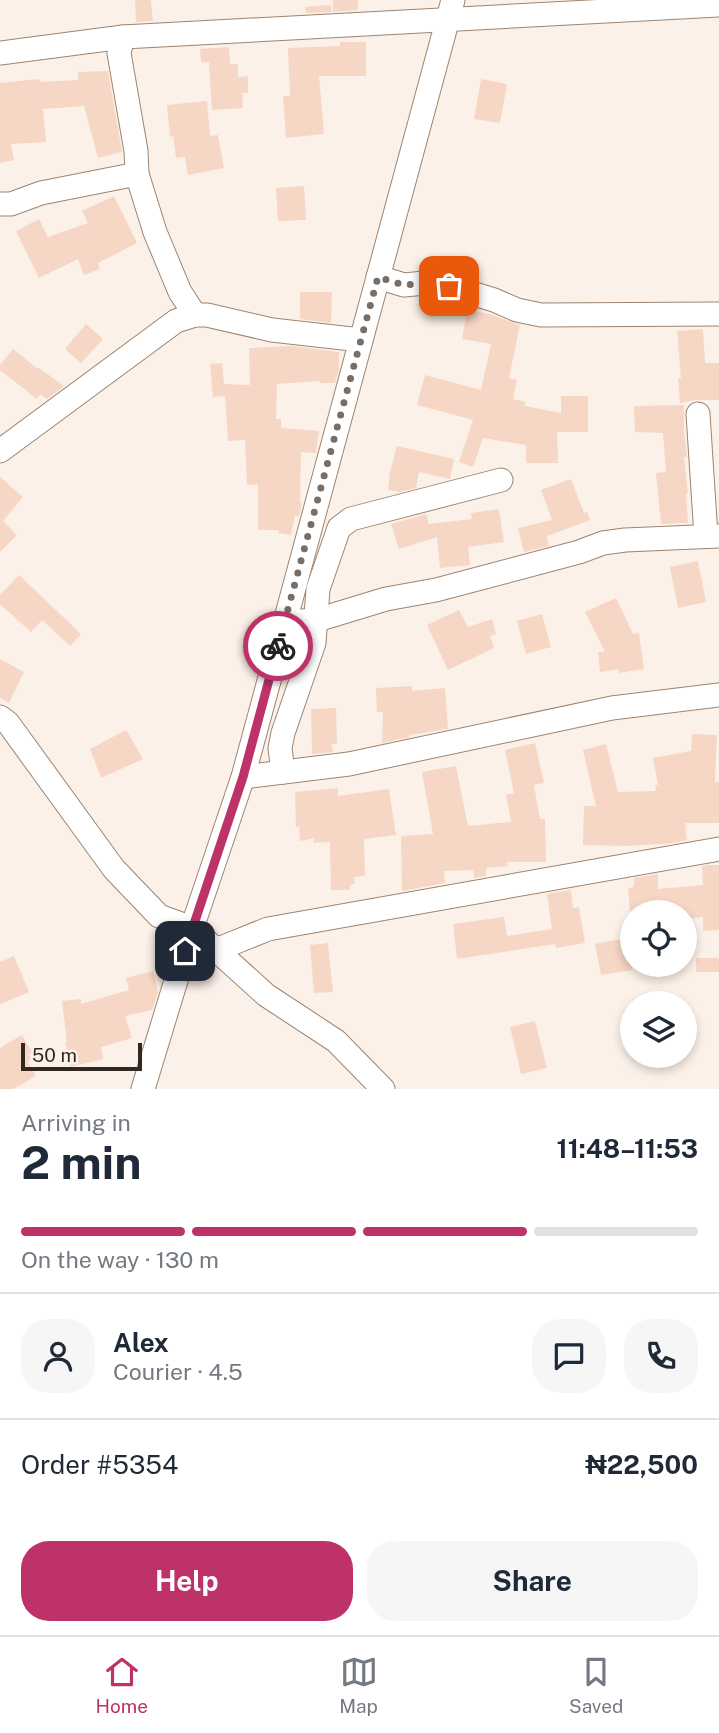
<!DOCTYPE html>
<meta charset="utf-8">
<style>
:root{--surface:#fff;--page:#f6f6f7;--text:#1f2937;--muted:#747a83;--line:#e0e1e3;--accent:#bd3269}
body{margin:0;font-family:"Public Sans",sans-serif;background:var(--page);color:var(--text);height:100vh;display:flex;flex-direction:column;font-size:26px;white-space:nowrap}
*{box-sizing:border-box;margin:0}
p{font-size:23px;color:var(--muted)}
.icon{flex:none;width:38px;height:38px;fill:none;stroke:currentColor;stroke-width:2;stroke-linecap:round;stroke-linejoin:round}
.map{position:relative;height:1089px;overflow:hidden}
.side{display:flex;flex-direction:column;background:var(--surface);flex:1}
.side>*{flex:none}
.controls{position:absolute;left:620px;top:900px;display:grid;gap:14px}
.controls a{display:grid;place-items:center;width:77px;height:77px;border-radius:50%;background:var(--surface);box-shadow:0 4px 10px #0003;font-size:35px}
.scale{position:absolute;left:21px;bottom:18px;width:121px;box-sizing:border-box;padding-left:7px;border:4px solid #322820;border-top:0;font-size:19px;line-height:24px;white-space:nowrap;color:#322820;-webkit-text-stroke:5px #fcf1e8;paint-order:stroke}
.pin{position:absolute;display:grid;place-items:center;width:60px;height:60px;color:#fff;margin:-30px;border-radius:14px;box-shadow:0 4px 10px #0006}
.courier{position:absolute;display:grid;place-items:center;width:70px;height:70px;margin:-35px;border:5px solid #bd3269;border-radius:50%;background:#fff;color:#222;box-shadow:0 2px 9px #0007}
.overview em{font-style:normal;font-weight:700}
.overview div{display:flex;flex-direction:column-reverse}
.overview{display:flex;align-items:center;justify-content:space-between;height:119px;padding:0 21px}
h1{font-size:46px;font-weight:700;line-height:52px}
.bar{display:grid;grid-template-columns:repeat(4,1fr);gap:10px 7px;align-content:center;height:84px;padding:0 21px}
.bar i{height:9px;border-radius:5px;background:var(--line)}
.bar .active{background:var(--accent)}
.bar p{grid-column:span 4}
.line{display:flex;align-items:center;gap:18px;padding:0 21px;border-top:2px solid var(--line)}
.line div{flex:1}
.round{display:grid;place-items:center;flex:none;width:74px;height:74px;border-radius:28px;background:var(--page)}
.button{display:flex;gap:14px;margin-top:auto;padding:14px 21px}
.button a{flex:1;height:80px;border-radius:28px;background:var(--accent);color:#fff;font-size:28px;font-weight:700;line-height:80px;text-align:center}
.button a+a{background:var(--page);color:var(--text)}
.tab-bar{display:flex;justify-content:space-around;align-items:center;height:98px;border-top:2px solid var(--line);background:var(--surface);font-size:19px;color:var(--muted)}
.tab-bar a{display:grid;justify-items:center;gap:4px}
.tab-bar .active{color:var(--accent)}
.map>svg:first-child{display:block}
.building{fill:#f6d6c5}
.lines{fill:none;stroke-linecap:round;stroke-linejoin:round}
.minor-casing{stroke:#9d846f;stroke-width:25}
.minor{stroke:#fff;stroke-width:23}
.done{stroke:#796e66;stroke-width:7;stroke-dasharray:0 12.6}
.route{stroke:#bd3269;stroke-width:9}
</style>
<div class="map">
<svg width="719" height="1089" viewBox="0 0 719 1089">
<rect width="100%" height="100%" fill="#fcf1e8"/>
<g class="building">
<path d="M 135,0 L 151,0 L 153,21 L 136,22 Z"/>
<path d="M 333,0 L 358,0 L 358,10 L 333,12 Z"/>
<path d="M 331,5 L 332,12 L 306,13 L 305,7 Z"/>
<path d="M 340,42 L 366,42 L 366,76 L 319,76 L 324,134 L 286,138 L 283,96 L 290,96 L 288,48 L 340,46 Z"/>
<path d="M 229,47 L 230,64 L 238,64 L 238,77 L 248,76 L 248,93 L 242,93 L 243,108 L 212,110 L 209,62 L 201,62 L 200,49 Z"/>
<path d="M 108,71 L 122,152 L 98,158 L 84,106 L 43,109 L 46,142 L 11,144 L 14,160 L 0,163 L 0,83 L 39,79 L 40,82 L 78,80 L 78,72 Z"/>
<path d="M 481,79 L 507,84 L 500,123 L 474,119 Z"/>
<path d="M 207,101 L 210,136 L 218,135 L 224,168 L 188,175 L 185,157 L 176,158 L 173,136 L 170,137 L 167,105 Z"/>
<path d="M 304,186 L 306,220 L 278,221 L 276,188 Z"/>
<path d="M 114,196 L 137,243 L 98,263 L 100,269 L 84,275 L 78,259 L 39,278 L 16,231 L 39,219 L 48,237 L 88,223 L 82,211 Z"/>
<path d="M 300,292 L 332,292 L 331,323 L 300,319 Z"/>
<path d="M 467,310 L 490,314 L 520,325 L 509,378 L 517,380 L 513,399 L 525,402 L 525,406 L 561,413 L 561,396 L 588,396 L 588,432 L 557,432 L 558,463 L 526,463 L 526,445 L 483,438 L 473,467 L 459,462 L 473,420 L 417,405 L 425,375 L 481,390 L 491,344 L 462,339 Z"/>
<path d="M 86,324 L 103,339 L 81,363 L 65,349 Z"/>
<path d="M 703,329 L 705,363 L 719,363 L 719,400 L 696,400 L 680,403 L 678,378 L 681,378 L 677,331 Z"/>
<path d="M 292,346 L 339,352 L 339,369 L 335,383 L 320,383 L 320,381 L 277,384 L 276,419 L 281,419 L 281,428 L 319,431 L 316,453 L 301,452 L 300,503 L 302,503 L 299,517 L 295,516 L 291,535 L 278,533 L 279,530 L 258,530 L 258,484 L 247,485 L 245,440 L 228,441 L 225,396 L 213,397 L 210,364 L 222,363 L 224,384 L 250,385 L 249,348 Z"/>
<path d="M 13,349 L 38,369 L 39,368 L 64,386 L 47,399 L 40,394 L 37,399 L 0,370 L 0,365 Z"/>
<path d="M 684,405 L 684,430 L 687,457 L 684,457 L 688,493 L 686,493 L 688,523 L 661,524 L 656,473 L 666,472 L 663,433 L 635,432 L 634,406 Z"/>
<path d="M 397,446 L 454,459 L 450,479 L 419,472 L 416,488 L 400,492 L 388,490 L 390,472 Z"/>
<path d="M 0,477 L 23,497 L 3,521 L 17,535 L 0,552 Z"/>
<path d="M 571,479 L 584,513 L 587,512 L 590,520 L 547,536 L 549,546 L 524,552 L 518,528 L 552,520 L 541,490 Z"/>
<path d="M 499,509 L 504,542 L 468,547 L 470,565 L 440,568 L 437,537 L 399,549 L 391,524 L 426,514 L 429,524 L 472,519 L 471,513 Z"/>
<path d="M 698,561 L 706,602 L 678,608 L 670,567 Z"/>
<path d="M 19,575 L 81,634 L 70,646 L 42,620 L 31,632 L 0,604 L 0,595 Z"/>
<path d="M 616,598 L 633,634 L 639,633 L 644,669 L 619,673 L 619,669 L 600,672 L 598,652 L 605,652 L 585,612 Z"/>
<path d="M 459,610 L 468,627 L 492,619 L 496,634 L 490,636 L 494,648 L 448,670 L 427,625 Z"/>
<path d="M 542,614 L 551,647 L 526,654 L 517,621 Z"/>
<path d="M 0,659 L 24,672 L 9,703 L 0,698 Z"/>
<path d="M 412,686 L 412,691 L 445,688 L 448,729 L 410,735 L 410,737 L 382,743 L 383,712 L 377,712 L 376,688 Z"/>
<path d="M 336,708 L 337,744 L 332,744 L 333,752 L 312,754 L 311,709 Z"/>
<path d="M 126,730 L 143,759 L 101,778 L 90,749 Z"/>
<path d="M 692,734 L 717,735 L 715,782 L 719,782 L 719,823 L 685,823 L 687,840 L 674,843 L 628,846 L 583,845 L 584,806 L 596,806 L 583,750 L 606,744 L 618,792 L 656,791 L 655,785 L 658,785 L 653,758 L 691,751 Z"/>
<path d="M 535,743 L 544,783 L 534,785 L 540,819 L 545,819 L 546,862 L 507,862 L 508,866 L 486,868 L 486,876 L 474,878 L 473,870 L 444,871 L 445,883 L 402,891 L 401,836 L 433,834 L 422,772 L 456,766 L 468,826 L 511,822 L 506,795 L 514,793 L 505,750 Z"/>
<path d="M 338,788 L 338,796 L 389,789 L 396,835 L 364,839 L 365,876 L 354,877 L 355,884 L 350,885 L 350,890 L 331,890 L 330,842 L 313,843 L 315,838 L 300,841 L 299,827 L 296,827 L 295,792 Z"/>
<path d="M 708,865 L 719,865 L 719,930 L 703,931 L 703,917 L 684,919 L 684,912 L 630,912 L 628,888 L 634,887 L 634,878 L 658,874 L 658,889 L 703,885 L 702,866 Z"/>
<path d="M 571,890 L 573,908 L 579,907 L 585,943 L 556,948 L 555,944 L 457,959 L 453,924 L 504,917 L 507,936 L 552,929 L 547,894 Z"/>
<path d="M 632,937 L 632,970 L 601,975 L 595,944 Z"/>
<path d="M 328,943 L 333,992 L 314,993 L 310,945 Z"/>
<path d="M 14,956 L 29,992 L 0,1004 L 0,962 Z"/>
<rect x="696" y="958" width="23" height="14"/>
<path d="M 153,971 L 158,992 L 152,1010 L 125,1016 L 132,1038 L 101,1047 L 103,1059 L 70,1067 L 65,1042 L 67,1042 L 62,1001 L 81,999 L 81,1004 L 129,990 L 126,978 Z"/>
<path d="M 535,1021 L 547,1068 L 521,1074 L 510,1027 Z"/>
<path d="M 22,1035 L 32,1052 L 29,1055 L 32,1059 L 28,1062 L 36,1076 L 13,1089 L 0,1089 L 0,1048 Z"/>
</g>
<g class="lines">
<g class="minor-casing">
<g id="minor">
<path d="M 123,37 L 119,53 L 136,151 L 137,174 L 155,232 L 180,292 L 195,315"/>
<path d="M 0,53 L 123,37 L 719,5"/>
<path d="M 0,204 L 11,204 L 41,193 L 137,174"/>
<path d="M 378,277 L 404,285 L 425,283 L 449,286 L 494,300 L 517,310 L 541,315 L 719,314"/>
<path d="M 698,414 L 706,536"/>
<path d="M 0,451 L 176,321 L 195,315 L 207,315 L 272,330 L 361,340"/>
<path d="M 285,622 L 317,620 L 386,599 L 436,590 L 579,552 L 603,543 L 625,540 L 719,536"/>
<path d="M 0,717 L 8,723 L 114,869 L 159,916 L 192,928 L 266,995 L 336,1041 L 383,1089"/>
<path d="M 283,772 L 280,748 L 283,733 L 314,643 L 318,589 L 339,528 L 351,519 L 501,480"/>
<path d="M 243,777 L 349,764 L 612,708 L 719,695"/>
<path d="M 216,950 L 268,929 L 719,849"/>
<path d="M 143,1089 L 192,928 L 243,777 L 453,0"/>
</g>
</g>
<use href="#minor" class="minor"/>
</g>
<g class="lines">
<path class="done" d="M 278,646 L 378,277 L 404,285 L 425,283 L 449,286"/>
<path class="route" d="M 185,951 L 243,777 L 278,646"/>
</g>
</svg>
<div class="controls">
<a><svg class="icon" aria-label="locate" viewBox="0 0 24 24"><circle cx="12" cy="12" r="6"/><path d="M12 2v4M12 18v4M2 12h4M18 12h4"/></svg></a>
<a><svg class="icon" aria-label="layers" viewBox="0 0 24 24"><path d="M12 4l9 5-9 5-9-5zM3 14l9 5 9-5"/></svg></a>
</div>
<div class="scale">50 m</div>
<div class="pin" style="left:449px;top:286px;background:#ea580c"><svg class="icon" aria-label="bag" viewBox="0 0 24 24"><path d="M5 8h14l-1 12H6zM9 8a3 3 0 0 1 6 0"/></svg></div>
<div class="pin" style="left:185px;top:951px;background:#1f2937"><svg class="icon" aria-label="home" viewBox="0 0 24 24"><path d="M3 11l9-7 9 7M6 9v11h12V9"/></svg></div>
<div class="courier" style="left:278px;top:646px"><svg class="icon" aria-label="bike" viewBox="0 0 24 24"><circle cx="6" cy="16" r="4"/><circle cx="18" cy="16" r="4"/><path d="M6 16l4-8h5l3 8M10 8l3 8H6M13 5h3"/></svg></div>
</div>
<section class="side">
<div class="overview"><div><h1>2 min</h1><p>Arriving in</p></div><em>11:48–11:53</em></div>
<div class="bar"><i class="active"></i><i class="active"></i><i class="active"></i><i></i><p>On the way · 130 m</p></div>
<div class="line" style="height:126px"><a class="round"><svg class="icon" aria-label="person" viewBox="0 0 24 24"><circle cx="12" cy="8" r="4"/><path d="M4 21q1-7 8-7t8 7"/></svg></a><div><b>Alex</b><p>Courier · 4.5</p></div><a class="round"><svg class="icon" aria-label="chat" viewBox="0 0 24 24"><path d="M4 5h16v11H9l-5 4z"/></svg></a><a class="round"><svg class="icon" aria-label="phone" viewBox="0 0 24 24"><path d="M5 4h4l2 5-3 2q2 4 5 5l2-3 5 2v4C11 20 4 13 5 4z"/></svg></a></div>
<div class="line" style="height:91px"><div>Order #5354</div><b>₦22,500</b></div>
<div class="button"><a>Help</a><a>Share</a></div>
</section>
<nav class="tab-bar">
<a class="active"><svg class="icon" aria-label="home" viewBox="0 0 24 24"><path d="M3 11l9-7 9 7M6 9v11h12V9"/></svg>Home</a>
<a><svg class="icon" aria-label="map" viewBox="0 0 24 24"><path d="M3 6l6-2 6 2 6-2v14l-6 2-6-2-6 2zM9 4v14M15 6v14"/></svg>Map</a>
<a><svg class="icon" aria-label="saved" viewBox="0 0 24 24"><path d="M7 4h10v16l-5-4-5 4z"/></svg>Saved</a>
</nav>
